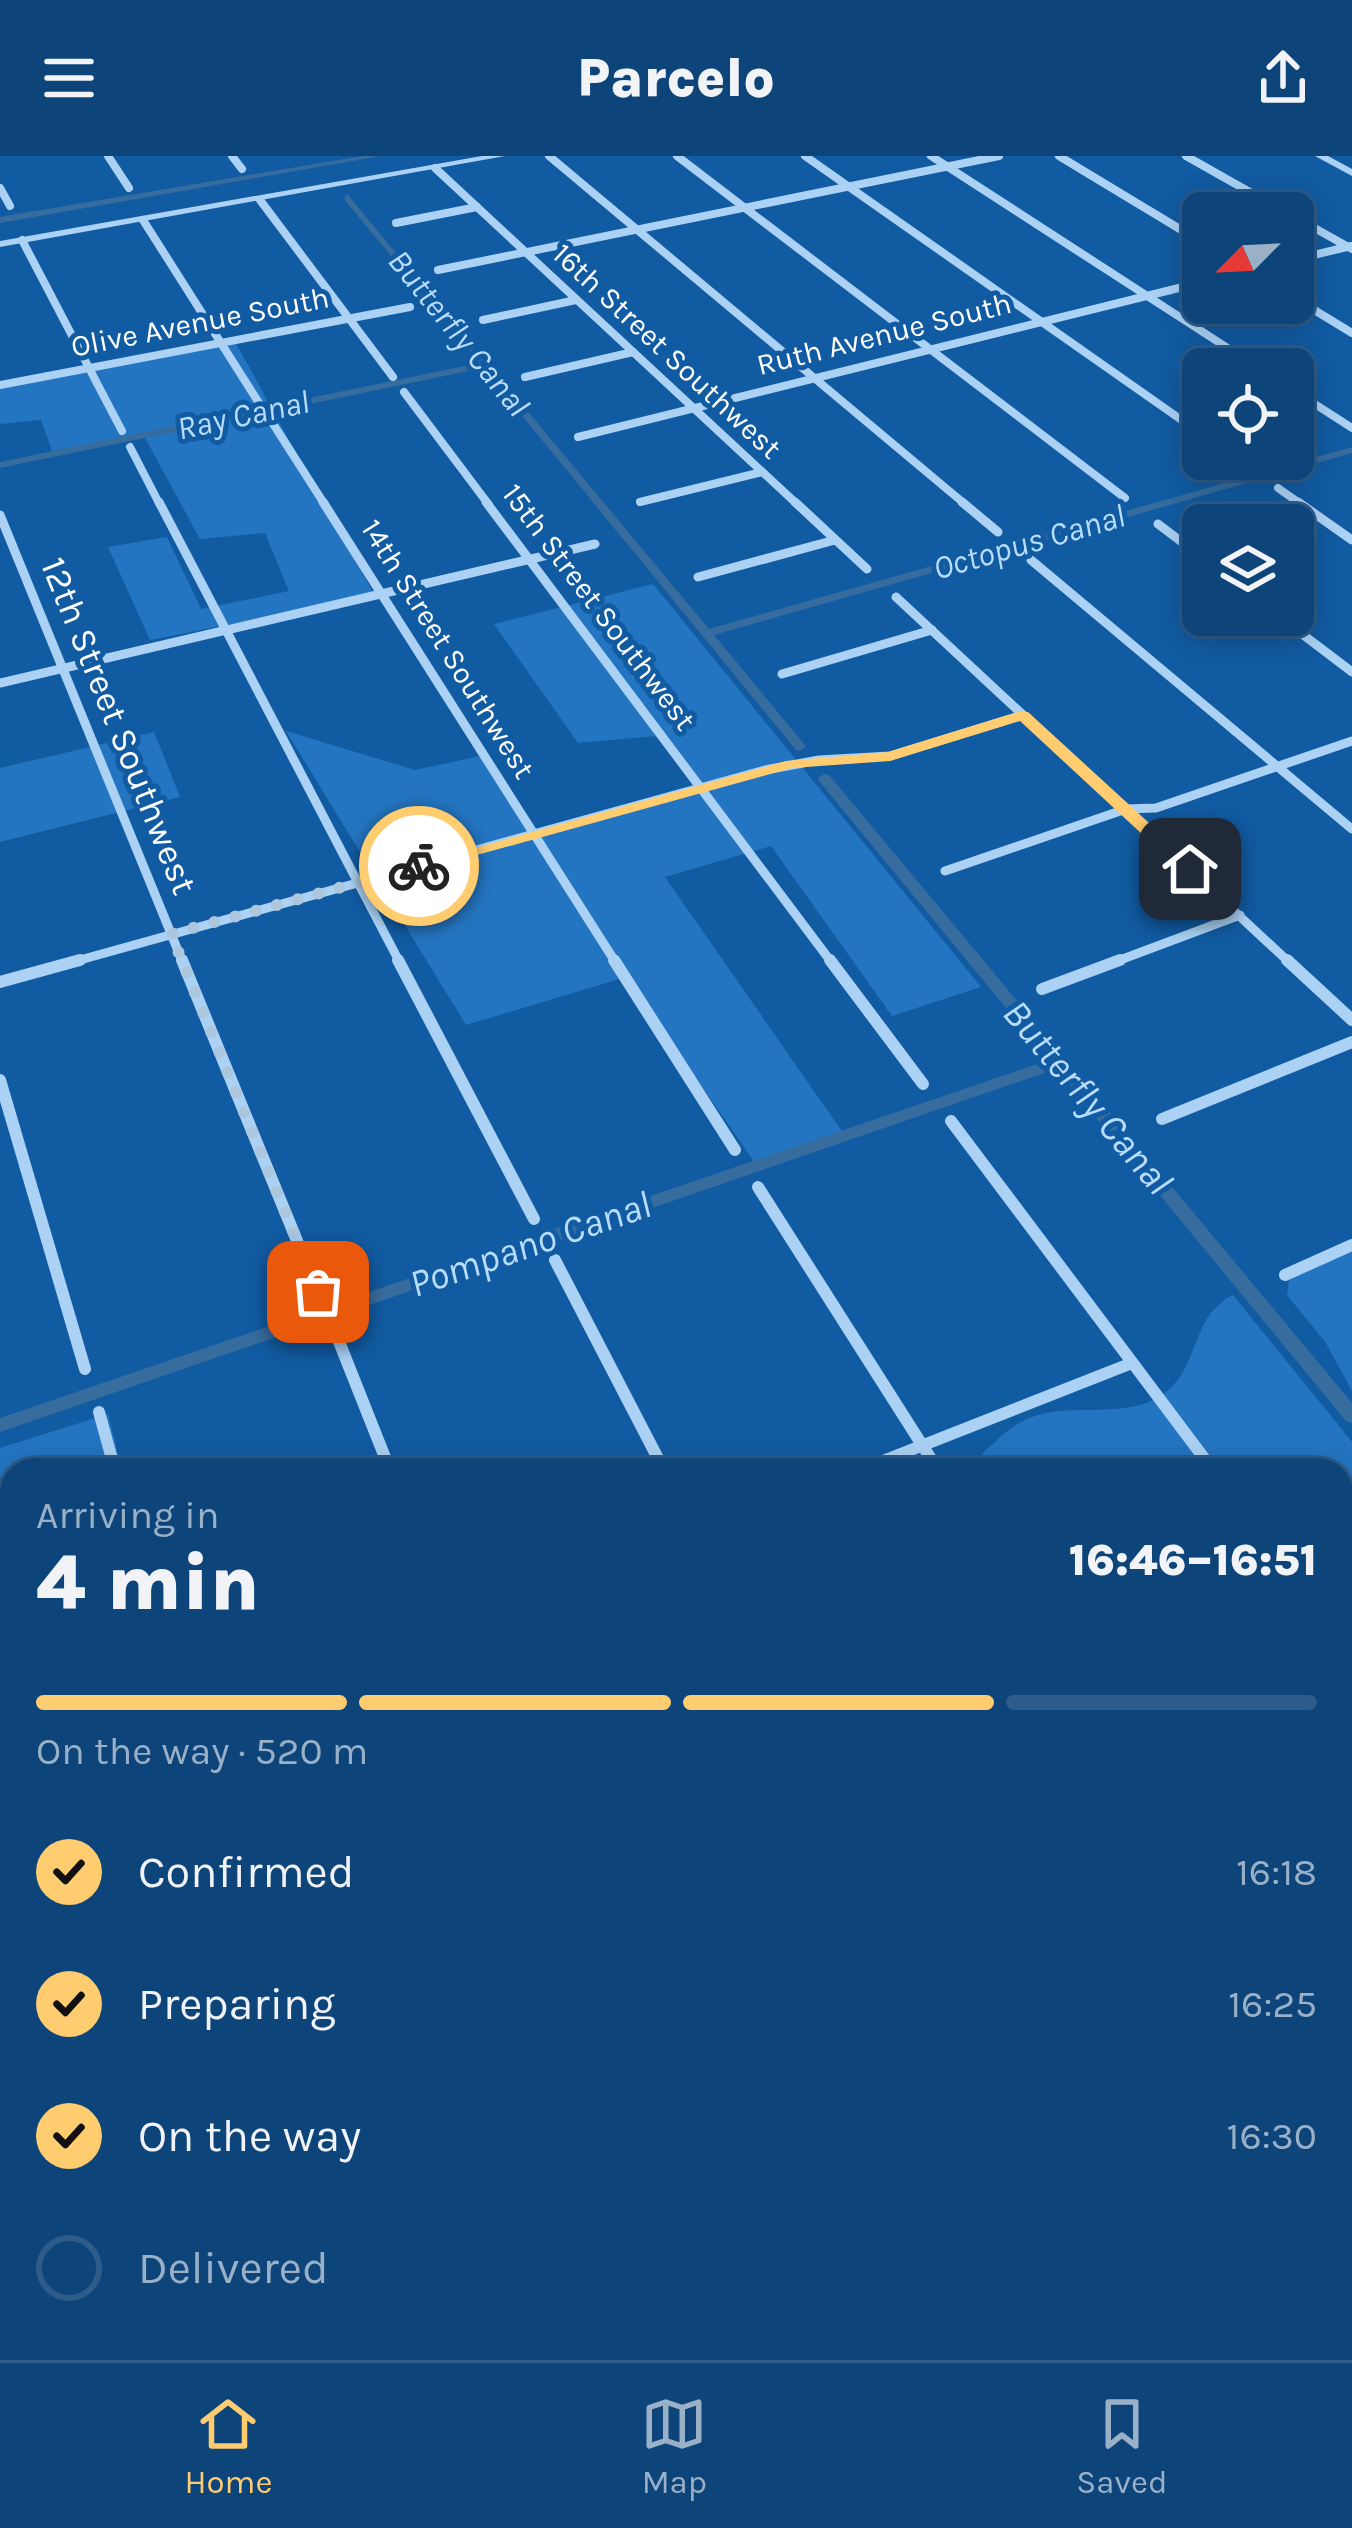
<!DOCTYPE html>
<meta charset="utf-8">
<style>
:root{--surface:#0d447a;--page:#1b4e81;--text:#f1f3f6;--muted:#9ab0c7;--line:#2d5c8b;--accent:#ffcc70}
body{margin:0;font-family:Karla,sans-serif;background:var(--page);color:var(--text);height:100vh;display:flex;flex-direction:column;font-size:45px;white-space:nowrap}
*{box-sizing:border-box;margin:0}
p{font-size:39px;color:var(--muted)}
.icon{flex:none;width:66px;height:66px;fill:none;stroke:currentColor;stroke-width:2;stroke-linecap:round;stroke-linejoin:round}
.map{position:relative;flex:1;overflow:hidden}
.sheet{position:absolute;left:0px;top:1302px;width:1353px;height:903px;display:flex;flex-direction:column;background:var(--surface);border-radius:36px 36px 0 0;box-shadow:0 6px 30px #0003,0 0 0 3px var(--line)}
.sheet>*{flex:none}
.needle{width:78px;rotate:246deg}
.buttons{position:absolute;left:1182px;top:36px;display:grid;gap:24px}
.buttons a{display:grid;place-items:center;width:132px;height:132px;border-radius:18px;background:var(--surface);box-shadow:0 6px 30px #0003,0 0 0 3px var(--line);font-size:60px}
.pin{position:absolute;display:grid;place-items:center;width:102px;height:102px;color:#fff;margin:-51px;border-radius:24px;box-shadow:0 6px 18px #0006}
.courier{position:absolute;display:grid;place-items:center;width:120px;height:120px;margin:-60px;border:9px solid #ffcc70;border-radius:50%;background:#fff;color:#222;box-shadow:0 3px 15px #0007}
.headline em{font-style:normal;font-weight:800}
.headline div{display:flex;flex-direction:column-reverse}
.headline{display:flex;align-items:center;justify-content:space-between;height:204px;padding:0 36px}
h1{font-size:78px;font-weight:800;line-height:90px}
.bar{display:grid;grid-template-columns:repeat(4,1fr);gap:18px 12px;align-content:center;height:144px;padding:0 36px}
.bar i{height:15px;border-radius:9px;background:var(--line)}
.bar .on{background:var(--accent)}
.bar p{grid-column:span 4}
ol{padding:0 36px;list-style:none}
li{display:flex;align-items:center;gap:36px;height:132px}
li p{margin-inline-start:auto}
li .icon{padding:12px;border-radius:50%;background:var(--accent);color:#111;stroke-width:4}
li:last-child{color:var(--muted)}
li i{width:66px;height:66px;border:6px solid var(--line);border-radius:50%}
header{display:flex;justify-content:space-between;align-items:center;height:156px;padding:0 36px;background:var(--surface);font-size:54px;font-weight:800}
.menu{display:flex;justify-content:space-around;align-items:center;height:168px;border-top:3px solid var(--line);background:var(--surface);font-size:33px;color:var(--muted)}
.menu a{display:grid;justify-items:center;gap:6px}
.menu .on{color:var(--accent)}
.map>svg:first-child{display:block}
.green{fill:#2475c1}
.lines{fill:none;stroke-linecap:round;stroke-linejoin:round}
.canal{fill:#376c9e;fill-rule:evenodd}
.minor-far3{stroke:#abd2f5;stroke-width:8}
.minor-far2{stroke:#abd2f5;stroke-width:9}
.minor-far1{stroke:#abd2f5;stroke-width:12}
.minor{stroke:#abd2f5;stroke-width:15}
.tertiary{fill:#abd2f5;fill-rule:evenodd}
.route{fill:#ffcc70}
.done{stroke:#acc6de;stroke-width:12;stroke-dasharray:0 21.6}
.labels{text-anchor:middle;dominant-baseline:central;stroke-width:10;stroke-linejoin:round;paint-order:stroke}
.far-street-label{font-size:30px;fill:#fff;stroke:#115ba2}
.far-water-label{font-size:33px;font-style:italic;fill:#b8dcfb;stroke:#115ba2}
.street-label{font-size:36px;fill:#fff;stroke:#115ba2}
.water-label{font-size:39px;font-style:italic;fill:#b8dcfb;stroke:#115ba2}
</style>
<header><svg class="icon" aria-label="menu" viewBox="0 0 24 24"><path d="M4 6h16M4 12h16M4 18h16"/></svg>Parcelo<svg class="icon" aria-label="share" viewBox="0 0 24 24"><path d="M12 15V3M7 8l5-5 5 5M5 13v7h14v-7"/></svg></header>
<div class="map">
<svg width="1352" height="2204" viewBox="0 0 1352 2204">
<rect width="100%" height="100%" fill="#115ba2"/>
<g class="green">
<path d="M 233,182 L 375,440 L 150,484 L 108,391 L 167,381 L 201,453 L 289,435 L 265,377 L 200,383 L 144,280 L 52,295 L 41,264 L 0,268 L 0,231 Z"/>
<path d="M 653,428 L 981,831 L 892,860 L 771,690 L 665,721 L 848,984 L 760,1014 L 626,821 L 466,869 L 286,575 L 415,614 L 480,600 L 528,675 L 701,628 L 667,579 L 578,587 L 494,468 Z"/>
<path d="M 154,576 L 180,641 L 0,686 L 0,612 Z"/>
<path d="M 1352,1096 L 1352,1235 L 1326,1187 L 1287,1139 L 1289,1124 L 1304,1112 Z"/>
<path d="M 1233,1139 L 1352,1286 L 1352,1678 L 1341,1672 L 1341,1314 L 963,1314 C 983,1300 1000,1277 1021,1266 C 1062,1243 1119,1265 1159,1241 C 1201,1216 1189,1160 1233,1139 Z"/>
<path d="M 108,1258 L 122,1314 L 12,1314 L 12,1984 L 0,1987 L 0,1292 Z"/>
<path d="M 127,2193 L 374,2193 L 377,2204 L 102,2204 Z"/>
</g>
<g class="lines">
<g class="canal">
<path d="M 362,0 L 381,0 L 0,67 L 0,61 Z"/>
<path d="M 347,38 L 709,473 L 1352,291 L 1352,297 L 714,479 L 804,588 L 806,591 L 800,595 L 796,594 L 483,212 L 0,312 L 0,306 L 479,207 L 344,43 Z"/>
<path d="M 824,618 L 829,619 L 1352,1247 L 1352,1267 L 1346,1265 L 1056,913 L 0,1276 L 0,1262 L 1049,904 L 819,625 L 818,622 Z"/>
<path d="M 1352,1833 L 1352,1856 L 1341,1861 L 1341,1838 Z"/>
<path d="M 694,2193 L 731,2193 L 724,2204 L 687,2204 Z"/>
</g>
<g class="minor-far3">
<path d="M 108,0 L 129,32"/>
<path d="M 232,0 L 242,13"/>
<path d="M 549,0 L 966,349"/>
<path d="M 677,0 L 1125,342"/>
<path d="M 805,0 L 1203,279"/>
<path d="M 931,0 L 1260,213"/>
<path d="M 1059,0 L 1203,87"/>
<path d="M 1186,0 L 1287,57"/>
<path d="M 435,12 L 798,349"/>
<path d="M 0,32 L 10,50"/>
<path d="M 260,44 L 393,221"/>
<path d="M 1293,60 L 1352,93"/>
<path d="M 143,64 L 259,247"/>
<path d="M 396,67 L 477,51"/>
<path d="M 22,84 L 122,275"/>
<path d="M 1293,104 L 1351,90"/>
<path d="M 438,114 L 999,0"/>
<path d="M 1293,141 L 1352,177"/>
<path d="M 483,164 L 576,144"/>
<path d="M 525,221 L 633,196"/>
<path d="M 0,229 L 410,151"/>
<path d="M 1293,234 L 1352,272"/>
<path d="M 404,236 L 489,349"/>
<path d="M 270,263 L 325,349"/>
<path d="M 578,281 L 1203,126"/>
<path d="M 130,291 L 160,349"/>
<path d="M 1237,303 L 1244,308"/>
<path d="M 1278,332 L 1302,349"/>
<path d="M 640,346 L 762,316"/>
</g>
<g class="minor-far2">
<path d="M 159,346 L 400,807"/>
<path d="M 323,346 L 616,807"/>
<path d="M 486,346 L 832,807"/>
<path d="M 795,346 L 867,413"/>
<path d="M 962,346 L 998,376"/>
<path d="M 1298,346 L 1352,384"/>
<path d="M 0,359 L 183,807"/>
<path d="M 1158,368 L 1203,402"/>
<path d="M 1031,404 L 1352,673"/>
<path d="M 698,421 L 835,384"/>
<path d="M 896,441 L 1290,807"/>
<path d="M 1277,459 L 1352,516"/>
<path d="M 782,518 L 932,474"/>
<path d="M 0,527 L 595,388"/>
<path d="M 945,715 L 1126,653 L 1156,652 L 1352,585"/>
<path d="M 69,807 L 765,614 L 819,604 L 890,600 L 1023,559"/>
<path d="M 1112,807 L 1240,759"/>
</g>
<g class="minor-far1">
<path d="M 182,804 L 318,1136"/>
<path d="M 398,804 L 534,1063"/>
<path d="M 614,804 L 735,994"/>
<path d="M 830,804 L 923,928"/>
<path d="M 1287,804 L 1352,864"/>
<path d="M 0,826 L 80,804"/>
<path d="M 1042,833 L 1120,804"/>
<path d="M 0,924 L 85,1213"/>
<path d="M 1162,963 L 1352,886"/>
<path d="M 951,965 L 1213,1314"/>
<path d="M 758,1031 L 938,1314"/>
<path d="M 555,1104 L 664,1314"/>
<path d="M 1285,1119 L 1352,1089"/>
<path d="M 336,1178 L 390,1314"/>
<path d="M 99,1256 L 115,1314"/>
<path d="M 860,1314 L 1132,1207"/>
</g>
<g class="minor">
<path d="M 1341,1484 L 1352,1499"/>
<path d="M 1341,1578 L 1352,1571"/>
<path d="M 0,1653 L 12,1648"/>
<path d="M 1341,1939 L 1352,1955"/>
<path d="M 372,2193 L 375,2204"/>
<path d="M 1133,2193 L 1139,2204"/>
</g>
<g class="tertiary">
<path d="M 482,0 L 505,0 L 0,91 L 0,85 Z"/>
<path d="M 1315,0 L 1328,0 L 1352,13 L 1352,20 Z"/>
</g>
</g>
<path class="route" d="M 1018,556 L 1028,556 L 1196,710 L 1196,717 L 1184,717 L 1020,565 L 890,605 L 792,612 L 419,715 L 411,710 L 786,605 L 888,596 Z"/>
<g class="lines">
<path class="done" d="M 318,1136 L 171,778 L 419,710"/>
</g>
<g class="labels">
<g class="far-street-label">
<text transform="translate(200 166) rotate(-11)">Olive Avenue South</text>
<text transform="translate(884 178) rotate(-14)">Ruth Avenue South</text>
<text transform="translate(667 195) rotate(43)">16th Street Southwest</text>
<text transform="translate(599 451) rotate(53)">15th Street Southwest</text>
<text transform="translate(448 493) rotate(58)">14th Street Southwest</text>
</g>
<g class="far-water-label">
<text transform="translate(459 177) rotate(51)">Butterfly Canal</text>
<text transform="translate(243 259) rotate(-12)">Ray Canal</text>
<text transform="translate(1029 386) rotate(-16)">Octopus Canal</text>
</g>
<g class="street-label">
<text transform="translate(119 570) rotate(68)">12th Street Southwest</text>
</g>
<g class="water-label">
<text transform="translate(1088 941) rotate(50)">Butterfly Canal</text>
<text transform="translate(530 1088) rotate(-19)">Pompano Canal</text>
</g>
</g>
</svg>
<div class="buttons">
<a><svg class="needle" viewBox="-14 -14 28 28"><path d="M0-13l5 13h-10z" fill="#e53935"/><path d="M0 13l5-13h-10z" fill="#9ab0c7"/></svg></a>
<a><svg class="icon" aria-label="locate" viewBox="0 0 24 24"><circle cx="12" cy="12" r="6"/><path d="M12 2v4M12 18v4M2 12h4M18 12h4"/></svg></a>
<a><svg class="icon" aria-label="layers" viewBox="0 0 24 24"><path d="M12 4l9 5-9 5-9-5zM3 14l9 5 9-5"/></svg></a>
</div>
<div class="pin" style="left:318px;top:1136px;background:#ea580c"><svg class="icon" aria-label="bag" viewBox="0 0 24 24"><path d="M5 8h14l-1 12H6zM9 8a3 3 0 0 1 6 0"/></svg></div>
<div class="pin" style="left:1190px;top:713px;background:#1f2937"><svg class="icon" aria-label="home" viewBox="0 0 24 24"><path d="M3 11l9-7 9 7M6 9v11h12V9"/></svg></div>
<div class="courier" style="left:419px;top:710px"><svg class="icon" aria-label="bike" viewBox="0 0 24 24"><circle cx="6" cy="16" r="4"/><circle cx="18" cy="16" r="4"/><path d="M6 16l4-8h5l3 8M10 8l3 8H6M13 5h3"/></svg></div>
<section class="sheet">
<div class="headline"><div><h1>4 min</h1><p>Arriving in</p></div><em>16:46–16:51</em></div>
<div class="bar"><i class="on"></i><i class="on"></i><i class="on"></i><i></i><p>On the way · 520 m</p></div>
<ol>
<li><svg class="icon" aria-label="check" viewBox="0 0 24 24"><path d="M5 12l5 5 9-10"/></svg>Confirmed<p>16:18</p></li>
<li><svg class="icon" aria-label="check" viewBox="0 0 24 24"><path d="M5 12l5 5 9-10"/></svg>Preparing<p>16:25</p></li>
<li><svg class="icon" aria-label="check" viewBox="0 0 24 24"><path d="M5 12l5 5 9-10"/></svg>On the way<p>16:30</p></li>
<li><i></i>Delivered</li>
</ol>
</section>
</div>
<nav class="menu">
<a class="on"><svg class="icon" aria-label="home" viewBox="0 0 24 24"><path d="M3 11l9-7 9 7M6 9v11h12V9"/></svg>Home</a>
<a><svg class="icon" aria-label="map" viewBox="0 0 24 24"><path d="M3 6l6-2 6 2 6-2v14l-6 2-6-2-6 2zM9 4v14M15 6v14"/></svg>Map</a>
<a><svg class="icon" aria-label="saved" viewBox="0 0 24 24"><path d="M7 4h10v16l-5-4-5 4z"/></svg>Saved</a>
</nav>
